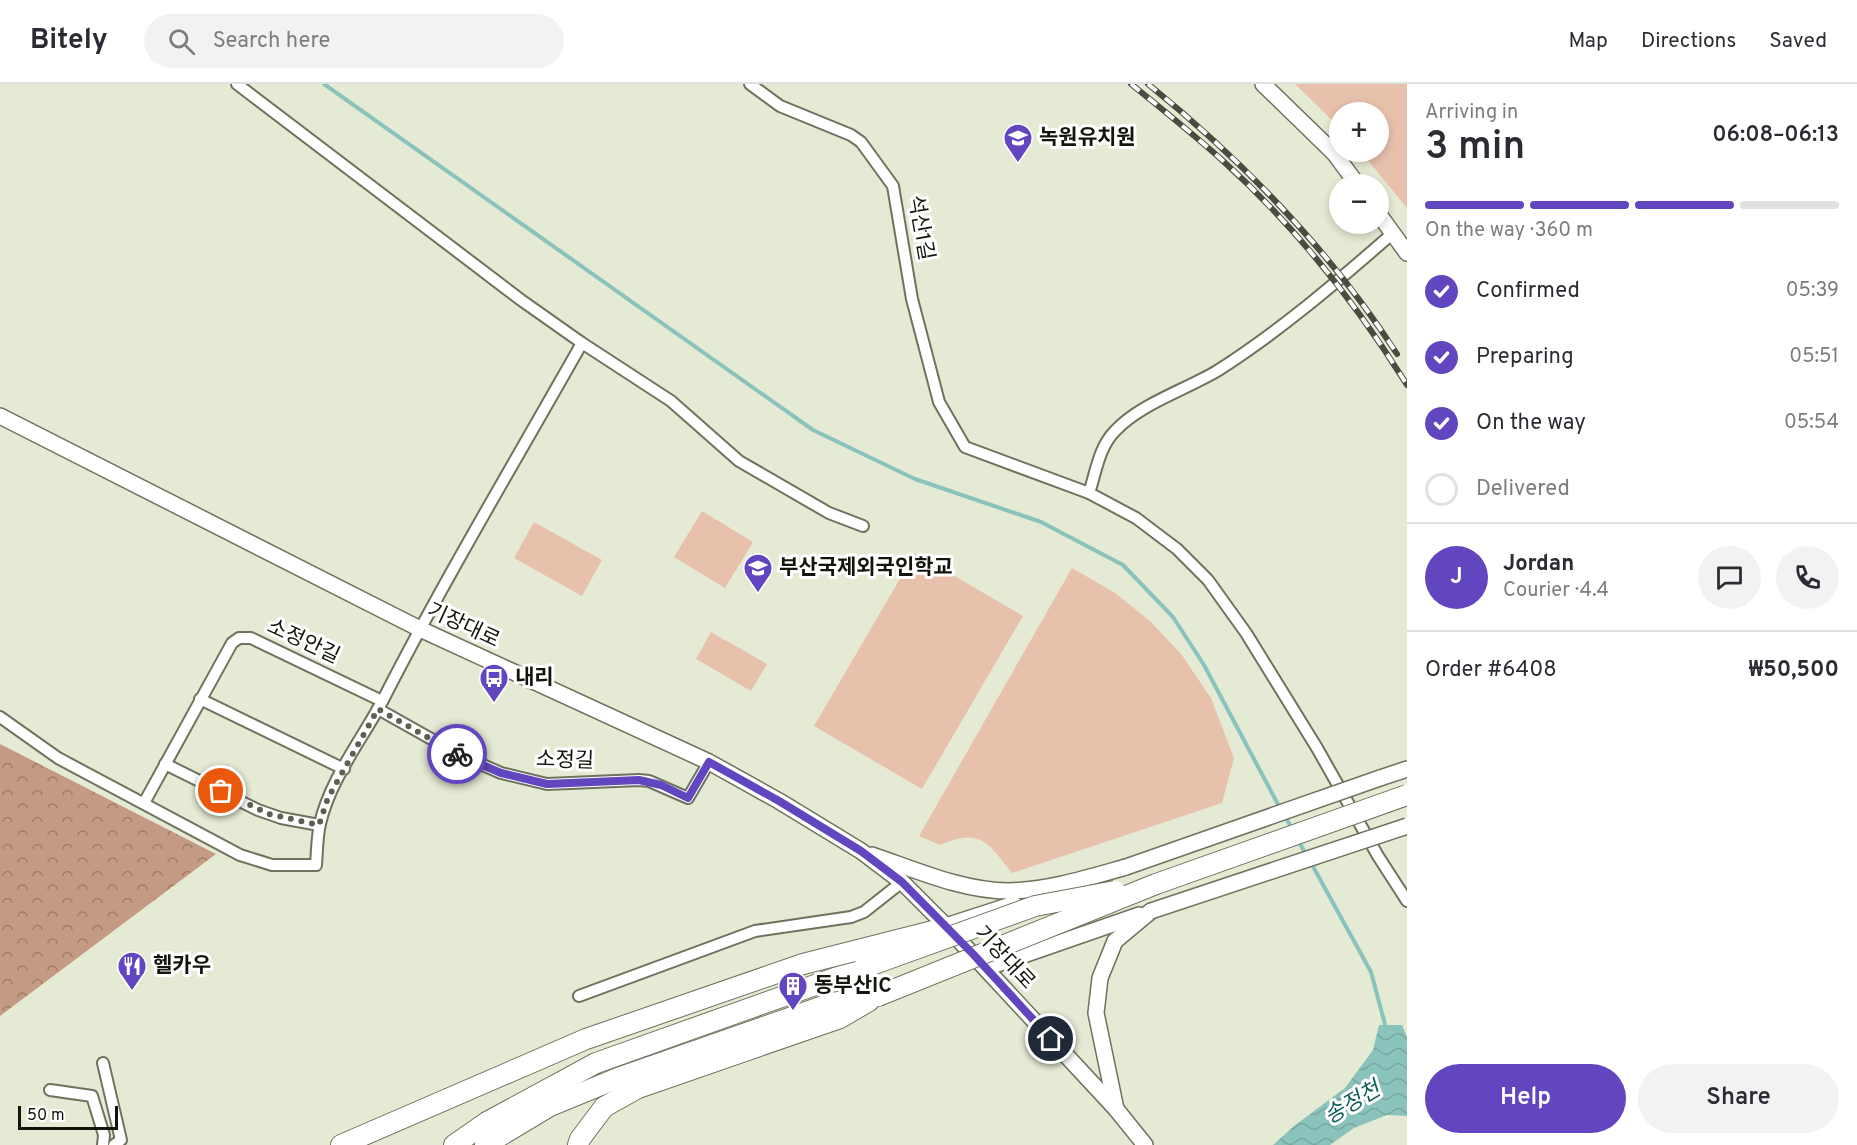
<!DOCTYPE html>
<meta charset="utf-8">
<style>
:root{--surface:#fff;--page:#f2f2f3;--text:#2b2b33;--muted:#7c7c81;--line:#e1e1e2;--accent:#6246bf}
body{margin:0;font-family:Overpass,"Noto Sans KR",sans-serif;background:var(--page);color:var(--text);height:100vh;display:flex;flex-direction:column;font-size:22px;white-space:nowrap}
*{box-sizing:border-box;margin:0}
p{font-size:20px;color:var(--muted)}
.icon{flex:none;width:33px;height:33px;fill:none;stroke:currentColor;stroke-width:2;stroke-linecap:round;stroke-linejoin:round}
.map{position:relative;flex:1;overflow:hidden}
.details{display:flex;flex-direction:column;background:var(--surface);width:450px}
.details>*{flex:none}
.buttons{position:absolute;left:1329px;top:18px;display:grid;gap:12px}
.buttons a{display:grid;place-items:center;width:60px;height:60px;border-radius:50%;background:var(--surface);box-shadow:0 3px 9px #0003;font-size:30px}
.scale{position:absolute;left:18px;bottom:15px;width:100px;box-sizing:border-box;padding-left:6px;border:3px solid #13150d;border-top:0;font-size:16px;line-height:21px;white-space:nowrap;color:#13150d;-webkit-text-stroke:4px #fff;paint-order:stroke}
.pin{position:absolute;display:grid;place-items:center;width:51px;height:51px;color:#fff;margin:-26px;border:3px solid #fff;border-radius:50%;box-shadow:0 2px 6px #0007}
.courier{position:absolute;display:grid;place-items:center;width:60px;height:60px;margin:-30px;border:4px solid #6246bf;border-radius:50%;background:#fff;color:#222;box-shadow:0 2px 8px #0007}
.summary em{font-style:normal;font-weight:600}
.summary div{display:flex;flex-direction:column-reverse}
.summary{display:flex;align-items:center;justify-content:space-between;height:102px;padding:0 18px}
h1{font-size:39px;font-weight:600;line-height:45px}
.bar{display:grid;grid-template-columns:repeat(4,1fr);gap:9px 6px;align-content:center;height:72px;padding:0 18px}
.bar i{height:8px;border-radius:4px;background:var(--line)}
.bar .active{background:var(--accent)}
.bar p{grid-column:span 4}
.line{display:flex;align-items:center;gap:15px;padding:0 18px;border-top:2px solid var(--line)}
.line div{flex:1}
.round{display:grid;place-items:center;flex:none;width:63px;height:63px;border-radius:32px;background:var(--page)}
ol{padding:0 18px;list-style:none}
li{display:flex;align-items:center;gap:18px;height:66px}
li p{margin-inline-start:auto}
li .icon{padding:6px;border-radius:50%;background:var(--accent);color:#fff;stroke-width:4}
li:last-child{color:var(--muted)}
li i{width:33px;height:33px;border:3px solid var(--line);border-radius:50%}
.button{display:flex;gap:12px;margin-top:auto;padding:12px 18px}
.button a{flex:1;height:69px;border-radius:36px;background:var(--accent);color:#fff;font-size:24px;font-weight:600;line-height:69px;text-align:center}
.button a+a{background:var(--page);color:var(--text)}
header{display:flex;align-items:center;gap:36px;box-sizing:border-box;height:84px;padding:0 30px;background:var(--surface);border-bottom:2px solid var(--line)}
header strong{font-size:28px}
nav{display:flex;gap:33px;margin-inline-start:auto;font-size:21px}
.search{width:420px;height:54px;background:var(--page);display:flex;align-items:center;gap:15px;box-sizing:border-box;padding:0 21px;border-radius:33px;color:var(--muted);font-size:22px}
main{display:flex;flex:1;min-height:0}
.map>svg:first-child{display:block}
.forest{fill:url(#forest-crowns)}
.green{fill:#e8c1ad}
.water{fill:url(#water-waves)}
.lines{fill:none;stroke-linecap:round;stroke-linejoin:round}
.stream{stroke:#8ac3bb;stroke-width:4}
.street-casing{stroke:#6e725e;stroke-width:14}
.secondary-casing{stroke:#6e725e;stroke-width:18}
.highway-casing{stroke:#6e725e;stroke-width:22}
.street{stroke:#fff;stroke-width:10}
.secondary{stroke:#fff;stroke-width:15}
.highway{stroke:#fff;stroke-width:20}
.rail-casing{stroke:#494c40;stroke-width:6}
.rail{stroke:#fff;stroke-width:4;stroke-dasharray:11;stroke-linecap:butt}
.secondary-bridge-casing{stroke:#6e725e;stroke-width:18;stroke-linecap:butt}
.highway-bridge-casing{stroke:#6e725e;stroke-width:22;stroke-linecap:butt}
.secondary-bridge{stroke:#fff;stroke-width:15}
.highway-bridge{stroke:#fff;stroke-width:20}
.done{stroke:#5c6053;stroke-width:6;stroke-dasharray:0 10.8}
.route{stroke:#6246bf;stroke-width:8}
.labels{text-anchor:middle;dominant-baseline:central;stroke-width:6;stroke-linejoin:round;paint-order:stroke}
.poi-label{font-size:21px;font-weight:bold;fill:#13150d;stroke:#fff;text-anchor:start}
.street-label{font-size:21px;fill:#13150d;stroke:#fff}
.water-label{font-size:22px;font-style:italic;fill:#0f5d57;stroke:#fff}
</style>
<header>
<strong>Bitely</strong>
<div class="search"><svg class="icon" aria-label="search" viewBox="0 0 24 24"><circle cx="10" cy="10" r="6"/><path d="M15 15l6 6"/></svg>Search here</div>
<nav><a>Map</a><a>Directions</a><a>Saved</a></nav>
</header>
<main>
<div class="map">
<svg width="1407" height="1061" viewBox="0 0 1407 1061">
<defs>
<pattern id="forest-crowns" width="20" height="18" patternUnits="userSpaceOnUse" patternTransform="scale(1.5)"><rect width="20" height="18" fill="#c49a84"/><path d="M2 6a3 3 0 1 1 6 0M12 15a3 3 0 1 1 6 0" fill="none" stroke="#9e7c6a"/></pattern>
<pattern id="water-waves" width="16" height="10" patternUnits="userSpaceOnUse" patternTransform="scale(1.5)"><rect width="16" height="10" fill="#8ac3bb"/><path d="M0 5q4-4 8 0t8 0" fill="none" stroke="#76a7a0"/></pattern>
</defs>
<rect width="100%" height="100%" fill="#e5ead4"/>
<path class="forest" d="M 0,660 L 216,770 L 0,932 Z"/>
<g class="green">
<path d="M 1295,0 L 1407,0 L 1407,124 L 1361,68 L 1378,68 L 1378,28 L 1340,28 L 1339,43 Z"/>
<path d="M 702,427 L 753,458 L 725,504 L 674,473 Z"/>
<path d="M 534,438 L 602,476 L 582,512 L 514,474 Z"/>
<path d="M 915,469 L 1023,532 L 922,705 L 814,642 Z"/>
<path d="M 1072,484 L 1115,509 L 1150,537 L 1181,570 L 1211,614 L 1234,674 L 1222,719 L 1012,789 C 988,759 981,743 940,761 L 919,752 Z"/>
<path d="M 711,548 L 767,580 L 751,607 L 696,575 Z"/>
</g>
<path class="water" d="M 1379,941 L 1402,941 L 1407,953 L 1407,1032 L 1387,1031 L 1354,1044 L 1330,1061 L 1273,1061 L 1294,1042 L 1345,1004 L 1373,966 Z"/>
<g class="lines">
<g class="stream">
<path d="M 324,0 L 813,346 L 915,395 L 1041,438 L 1123,481 L 1173,533 L 1204,581 L 1280,724"/>
<path d="M 1284,730 L 1292,745"/>
<path d="M 1298,756 L 1306,771"/>
<path d="M 1310,777 L 1371,888 L 1386,944"/>
</g>
<g class="street-casing">
<g id="street">
<path d="M 237,0 L 521,216 L 582,259 L 671,317 L 739,377 L 829,429 L 863,442"/>
<path d="M 750,0 L 780,22 L 851,51 L 861,58 L 893,102 L 912,215 L 939,318 L 965,363 L 1089,409 L 1136,434 L 1177,465 L 1208,496 L 1246,549 L 1317,664 L 1378,772 L 1407,817"/>
<path d="M 1089,409 C 1096,388 1099,363 1115,347 C 1140,320 1185,306 1217,287 C 1280,247 1337,198 1393,149"/>
<path d="M 200,615 L 344,685"/>
<path d="M 378,625 L 458,670 L 501,689 L 547,700 L 639,696 L 649,697 L 688,714 L 709,678"/>
<path d="M 0,633 L 58,674 L 240,771 L 272,781 L 316,781 C 317,768 317,753 320,740 C 330,694 365,652 386,610 C 447,491 516,376 582,259"/>
<path d="M 165,680 L 258,726 L 281,734 L 319,741"/>
<path d="M 144,719 L 232,559 L 239,554 L 251,554 L 382,617"/>
<path d="M 579,912 L 755,847 L 851,833 L 864,828 L 902,798"/>
<path d="M 103,979 L 121,1056 L 114,1061"/>
<path d="M 50,1006 L 92,1012 L 104,1051 L 103,1061"/>
</g>
</g>
<g class="secondary-casing">
<g id="secondary">
<path d="M 1263,0 L 1334,69 L 1357,100"/>
<path d="M 1378,129 L 1407,169"/>
<path d="M 0,332 L 420,545 L 709,678 L 779,717 L 861,767 L 902,798 L 946,842 L 1116,1025 L 1145,1061"/>
<path d="M 1380,694 L 1407,685"/>
<path d="M 872,771 C 916,786 963,807 1009,807 C 1049,806 1087,794 1126,783"/>
<path d="M 946,842 L 1014,820"/>
<path d="M 986,884 L 1139,831"/>
<path d="M 1116,1025 L 1096,929 L 1100,894 L 1115,857 L 1151,827"/>
</g>
</g>
<g class="highway-casing">
<g id="highway">
<path d="M 341,1061 L 586,955 L 803,880"/>
<path d="M 454,1061 L 487,1038 L 596,979 L 863,884"/>
<path d="M 485,1061 L 550,1022 L 618,994 L 832,919 L 878,912"/>
<path d="M 578,1061 L 580,1055 L 604,1023 L 638,1004 L 840,934 L 869,917"/>
</g>
</g>
<use href="#street" class="street"/>
<use href="#secondary" class="secondary"/>
<use href="#highway" class="highway"/>
<g class="rail-casing">
<g id="rail">
<path d="M 1131,0 C 1162,25 1193,50 1222,76 C 1294,141 1356,219 1407,301"/>
<path d="M 1148,0 C 1244,78 1330,166 1397,270"/>
</g>
</g>
<use href="#rail" class="rail"/>
<g class="secondary-bridge-casing">
<g id="secondary-bridge">
<path d="M 1126,783 L 1380,694"/>
<path d="M 1151,827 L 1407,742"/>
</g>
</g>
<g class="highway-bridge-casing">
<g id="highway-bridge">
<path d="M 803,880 L 933,847"/>
<path d="M 863,884 L 1035,822 L 1115,807"/>
<path d="M 878,912 L 1156,800 L 1407,711"/>
</g>
</g>
<use href="#secondary-bridge" class="secondary-bridge"/>
<use href="#highway-bridge" class="highway-bridge"/>
</g>
<g class="lines">
<path class="done" d="M 221,707 L 269,730 L 319,741 L 328,714 L 378,625 L 457,670"/>
<path class="route" d="M 457,670 L 501,689 L 547,700 L 639,696 L 661,701 L 688,714 L 709,678 L 779,717 L 861,767 L 902,798 L 973,870 L 1051,955"/>
</g>
<defs>
<g id="school-pin" transform="scale(1.5)"><path d="M0 17L-7.5 6A9.5 9.5 0 1 1 7.5 6Z" fill="#6246bf" stroke="#fff"/><path d="M0-5L7-2L0 1L-7-2ZM-4 1L0 2.5L4 1V4Q0 6-4 4Z" fill="#fff"/></g>
<g id="bus-pin" transform="scale(1.5)"><path d="M0 17L-7.5 6A9.5 9.5 0 1 1 7.5 6Z" fill="#6246bf" stroke="#fff"/><path d="M-5-6H5V4H4V6H2V4H-2V6H-4V4H-5ZM-3.5-4V0h7V-4ZM-3.5 1.2v1.5H-2V1.2ZM2 1.2v1.5H3.5V1.2Z" fill="#fff"/></g>
<g id="restaurant-pin" transform="scale(1.5)"><path d="M0 17L-7.5 6A9.5 9.5 0 1 1 7.5 6Z" fill="#6246bf" stroke="#fff"/><path d="M-5-6h1v4h1v-4h1v4h1v-4h1v5L-1.5 .5V6h-2V.5L-5-1ZM5-6V6H3V1.5H1.5Q1.5-4 5-6Z" fill="#fff"/></g>
<g id="building-pin" transform="scale(1.5)"><path d="M0 17L-7.5 6A9.5 9.5 0 1 1 7.5 6Z" fill="#6246bf" stroke="#fff"/><path d="M-4-6H4V6H1V3H-1V6H-4ZM-2.5-4.3h1.7v1.8h-1.7ZM.8-4.3h1.7v1.8H.8ZM-2.5-1h1.7V.8h-1.7ZM.8-1h1.7V.8H.8Z" fill="#fff"/></g>
</defs>
<g fill-rule="evenodd">
<use href="#school-pin" x="1018" y="54"/>
<use href="#school-pin" x="758" y="484"/>
<use href="#bus-pin" x="494" y="594"/>
<use href="#restaurant-pin" x="132" y="882"/>
<use href="#building-pin" x="793" y="902"/>
</g>
<g class="labels">
<g class="poi-label">
<text x="1039" y="54">녹원유치원</text>
<text x="779" y="484">부산국제외국인학교</text>
<text x="515" y="594">내리</text>
<text x="153" y="882">헬카우</text>
<text x="814" y="902">동부산IC</text>
</g>
<g class="street-label">
<text transform="translate(920 144) rotate(80)">석산1길</text>
<text transform="translate(463 542) rotate(25)">기장대로</text>
<text transform="translate(303 558) rotate(25)">소정안길</text>
<text transform="translate(565 677) rotate(2)">소정길</text>
<text transform="translate(1004 874) rotate(47)">기장대로</text>
</g>
<g class="water-label">
<text transform="translate(1353 1020) rotate(-31)">송정천</text>
</g>
</g>
</svg>
<div class="buttons">
<a>+</a>
<a>−</a>
</div>
<div class="scale">50 m</div>
<div class="pin" style="left:221px;top:707px;background:#ea580c"><svg class="icon" aria-label="bag" viewBox="0 0 24 24"><path d="M5 8h14l-1 12H6zM9 8a3 3 0 0 1 6 0"/></svg></div>
<div class="pin" style="left:1051px;top:955px;background:#1f2937"><svg class="icon" aria-label="home" viewBox="0 0 24 24"><path d="M3 11l9-7 9 7M6 9v11h12V9"/></svg></div>
<div class="courier" style="left:457px;top:670px"><svg class="icon" aria-label="bike" viewBox="0 0 24 24"><circle cx="6" cy="16" r="4"/><circle cx="18" cy="16" r="4"/><path d="M6 16l4-8h5l3 8M10 8l3 8H6M13 5h3"/></svg></div>
</div>
<section class="details">
<div class="summary"><div><h1>3 min</h1><p>Arriving in</p></div><em>06:08–06:13</em></div>
<div class="bar"><i class="active"></i><i class="active"></i><i class="active"></i><i></i><p>On the way · 360 m</p></div>
<ol>
<li><svg class="icon" aria-label="check" viewBox="0 0 24 24"><path d="M5 12l5 5 9-10"/></svg>Confirmed<p>05:39</p></li>
<li><svg class="icon" aria-label="check" viewBox="0 0 24 24"><path d="M5 12l5 5 9-10"/></svg>Preparing<p>05:51</p></li>
<li><svg class="icon" aria-label="check" viewBox="0 0 24 24"><path d="M5 12l5 5 9-10"/></svg>On the way<p>05:54</p></li>
<li><i></i>Delivered</li>
</ol>
<div class="line" style="height:108px"><b class="round" style="background:var(--accent);color:#fff">J</b><div><b>Jordan</b><p>Courier · 4.4</p></div><a class="round"><svg class="icon" aria-label="chat" viewBox="0 0 24 24"><path d="M4 5h16v11H9l-5 4z"/></svg></a><a class="round"><svg class="icon" aria-label="phone" viewBox="0 0 24 24"><path d="M5 4h4l2 5-3 2q2 4 5 5l2-3 5 2v4C11 20 4 13 5 4z"/></svg></a></div>
<div class="line" style="height:78px"><div>Order #6408</div><b>₩50,500</b></div>
<div class="button"><a>Help</a><a>Share</a></div>
</section>
</main>
